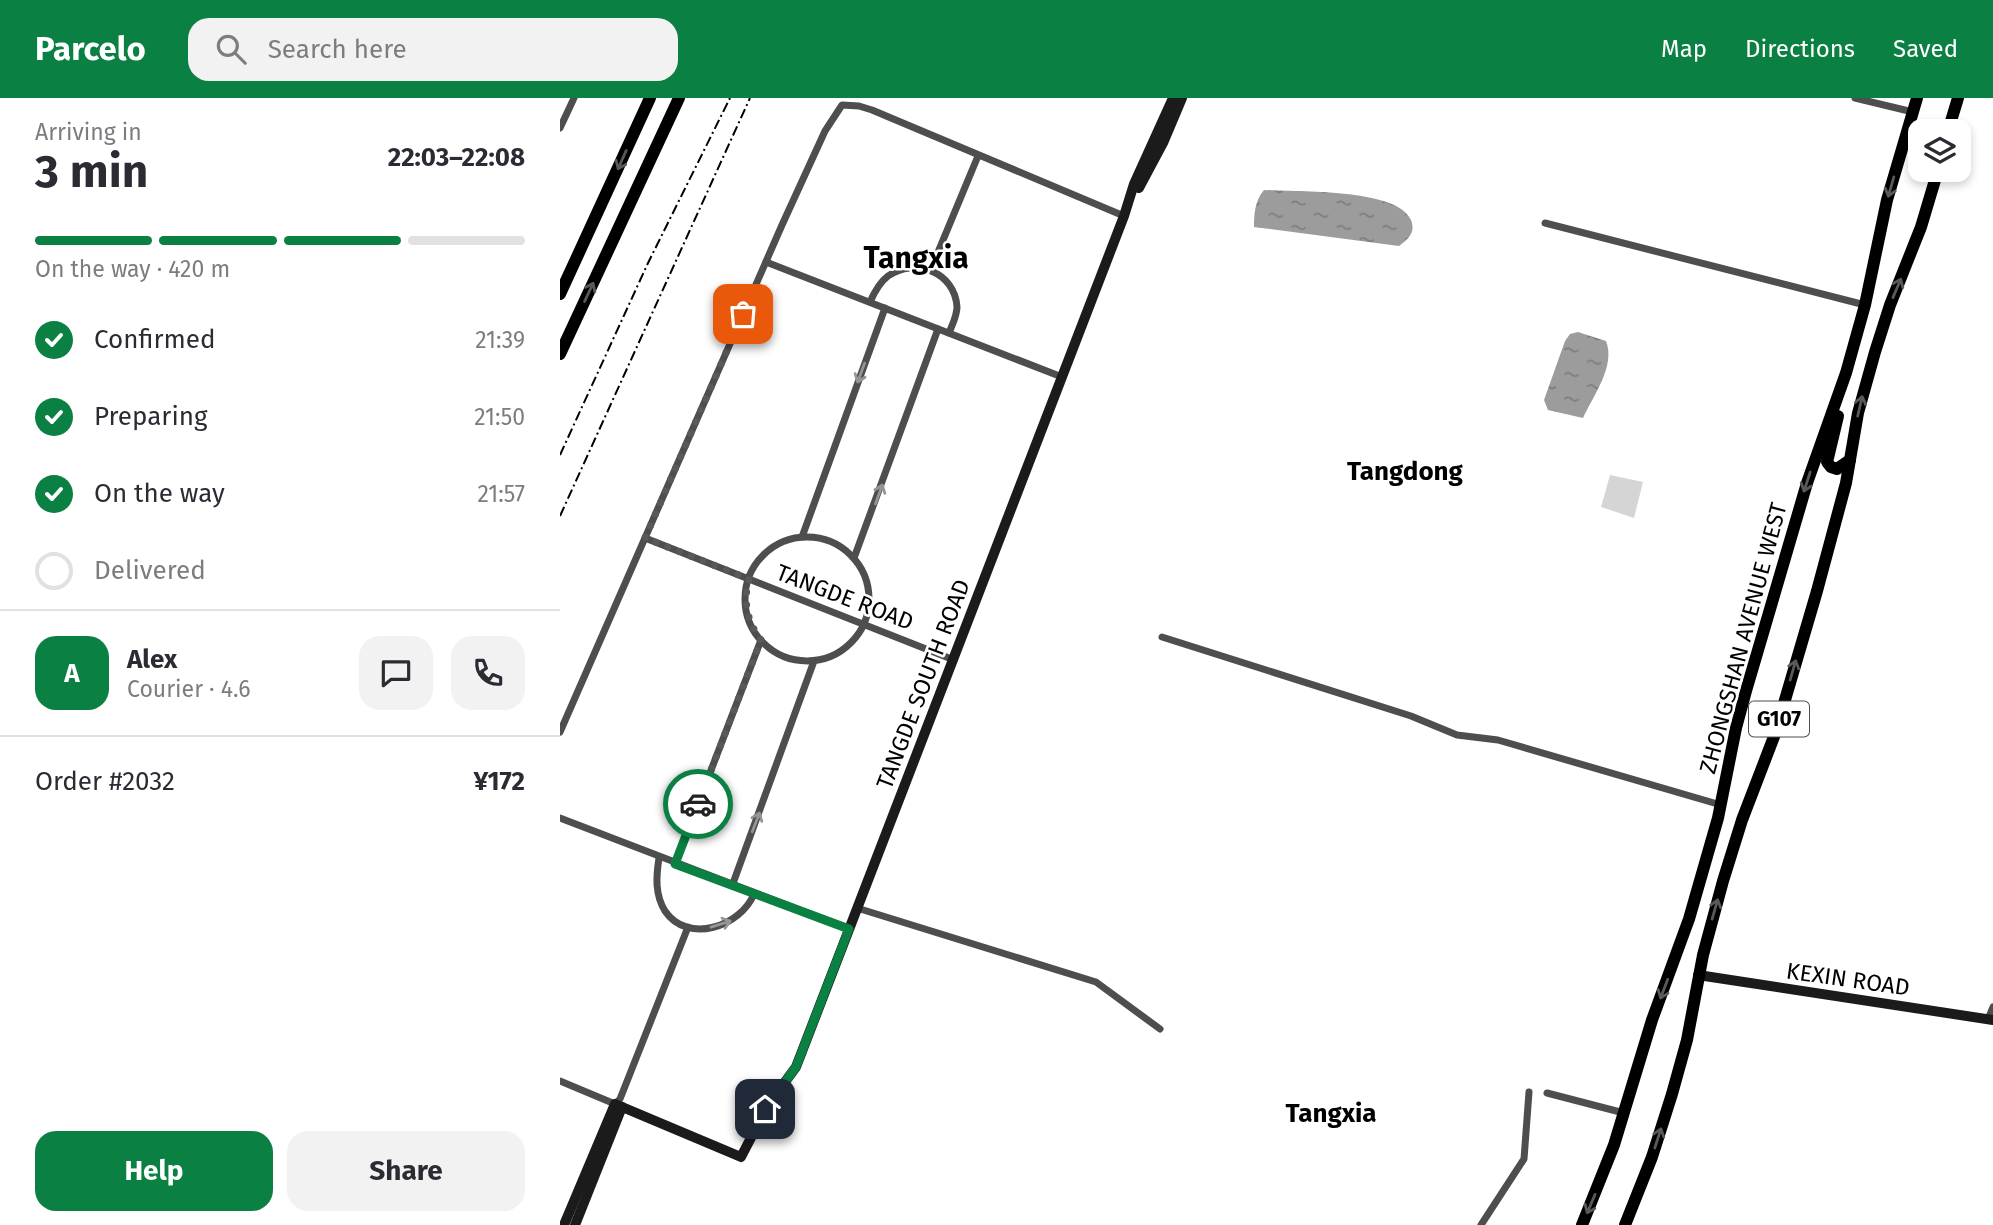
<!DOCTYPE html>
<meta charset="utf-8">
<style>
:root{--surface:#fff;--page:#f2f2f3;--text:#2b2b33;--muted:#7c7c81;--line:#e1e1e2;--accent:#0b8043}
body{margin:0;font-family:"Fira Sans",sans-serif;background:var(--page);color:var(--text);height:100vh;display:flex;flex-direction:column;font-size:26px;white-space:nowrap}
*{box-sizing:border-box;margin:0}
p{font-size:23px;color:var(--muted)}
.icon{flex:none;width:38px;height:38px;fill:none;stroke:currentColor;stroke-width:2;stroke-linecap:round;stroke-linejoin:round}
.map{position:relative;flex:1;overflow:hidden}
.side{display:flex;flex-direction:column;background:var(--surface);width:560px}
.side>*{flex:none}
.buttons{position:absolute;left:1348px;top:21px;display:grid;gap:14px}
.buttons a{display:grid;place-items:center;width:63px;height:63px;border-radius:14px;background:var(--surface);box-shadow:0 4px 10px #0003;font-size:35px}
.pin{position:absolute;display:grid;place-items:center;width:60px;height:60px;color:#fff;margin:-30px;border-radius:14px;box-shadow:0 4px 10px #0006}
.courier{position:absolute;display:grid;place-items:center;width:70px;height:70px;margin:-35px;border:5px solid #0b8043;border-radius:50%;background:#fff;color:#222;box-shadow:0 2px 9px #0007}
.headline em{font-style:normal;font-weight:700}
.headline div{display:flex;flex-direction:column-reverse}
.headline{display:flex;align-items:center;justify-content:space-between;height:119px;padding:0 35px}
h1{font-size:46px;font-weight:700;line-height:52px}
.bar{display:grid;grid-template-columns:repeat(4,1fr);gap:10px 7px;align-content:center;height:84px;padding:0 35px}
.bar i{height:9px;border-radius:5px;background:var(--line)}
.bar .current{background:var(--accent)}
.bar p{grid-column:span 4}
.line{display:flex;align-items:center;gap:18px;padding:0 35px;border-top:2px solid var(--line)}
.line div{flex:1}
.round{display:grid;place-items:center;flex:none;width:74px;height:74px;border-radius:21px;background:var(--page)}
ol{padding:0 35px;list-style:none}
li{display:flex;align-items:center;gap:21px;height:77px}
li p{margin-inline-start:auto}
li .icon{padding:7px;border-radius:50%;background:var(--accent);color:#fff;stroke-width:4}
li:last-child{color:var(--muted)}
li i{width:38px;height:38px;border:4px solid var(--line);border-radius:50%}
.action{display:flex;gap:14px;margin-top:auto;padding:14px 35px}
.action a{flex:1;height:80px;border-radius:21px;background:var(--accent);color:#fff;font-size:28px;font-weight:700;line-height:80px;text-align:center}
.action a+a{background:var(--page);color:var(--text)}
header{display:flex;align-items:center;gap:42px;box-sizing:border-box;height:98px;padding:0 35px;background:var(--accent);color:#fff}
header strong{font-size:33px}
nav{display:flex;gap:38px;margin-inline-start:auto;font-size:24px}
.search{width:490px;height:63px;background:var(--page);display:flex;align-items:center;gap:18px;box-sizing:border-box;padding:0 24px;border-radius:21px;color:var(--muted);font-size:26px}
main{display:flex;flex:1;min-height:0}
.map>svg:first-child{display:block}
.garden{fill:#d5d5d5}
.water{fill:url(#water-ripples)}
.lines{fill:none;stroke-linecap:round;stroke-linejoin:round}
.street{stroke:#4e4e4e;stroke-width:7}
.secondary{stroke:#1b1b1b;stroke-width:10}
.highway{stroke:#000;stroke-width:12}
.rail{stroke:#000;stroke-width:2;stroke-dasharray:10 3.5 2 3.5;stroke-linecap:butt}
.oneway{stroke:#595959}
.oneway2{stroke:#959595}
.done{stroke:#595959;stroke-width:7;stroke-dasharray:0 12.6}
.route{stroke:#0b8043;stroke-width:9}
.labels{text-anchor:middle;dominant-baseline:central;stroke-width:5;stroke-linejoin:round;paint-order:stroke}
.shield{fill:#fff;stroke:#4c4c4c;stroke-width:2}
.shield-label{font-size:21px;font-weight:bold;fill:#000}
.street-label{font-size:23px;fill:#000;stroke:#fff}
.quarter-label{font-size:26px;font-weight:bold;fill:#000;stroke:#fff}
.district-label{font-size:30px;font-weight:bold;fill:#000;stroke:#fff}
</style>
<header>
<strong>Parcelo</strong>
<div class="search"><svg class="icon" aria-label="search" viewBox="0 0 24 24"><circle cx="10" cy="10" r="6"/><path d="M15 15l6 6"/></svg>Search here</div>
<nav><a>Map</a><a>Directions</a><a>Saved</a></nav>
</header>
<main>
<section class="side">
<div class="headline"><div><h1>3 min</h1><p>Arriving in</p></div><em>22:03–22:08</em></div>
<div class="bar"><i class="current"></i><i class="current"></i><i class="current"></i><i></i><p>On the way · 420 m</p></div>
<ol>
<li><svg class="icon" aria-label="check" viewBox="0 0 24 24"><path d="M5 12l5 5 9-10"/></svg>Confirmed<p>21:39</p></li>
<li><svg class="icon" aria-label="check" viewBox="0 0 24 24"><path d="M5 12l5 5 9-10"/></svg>Preparing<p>21:50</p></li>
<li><svg class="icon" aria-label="check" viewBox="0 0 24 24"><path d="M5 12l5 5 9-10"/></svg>On the way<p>21:57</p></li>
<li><i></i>Delivered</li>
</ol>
<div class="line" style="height:126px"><b class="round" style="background:var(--accent);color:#fff">A</b><div><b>Alex</b><p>Courier · 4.6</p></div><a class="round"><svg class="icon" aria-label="chat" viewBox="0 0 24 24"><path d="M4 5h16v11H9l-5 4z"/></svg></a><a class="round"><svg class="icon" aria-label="phone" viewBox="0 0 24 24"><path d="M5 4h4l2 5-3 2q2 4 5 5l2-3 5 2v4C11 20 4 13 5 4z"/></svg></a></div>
<div class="line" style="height:91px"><div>Order #2032</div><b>¥172</b></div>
<div class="action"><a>Help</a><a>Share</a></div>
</section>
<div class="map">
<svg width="1433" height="1127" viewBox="0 0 1433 1127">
<defs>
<pattern id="water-ripples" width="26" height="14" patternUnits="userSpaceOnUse" patternTransform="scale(1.75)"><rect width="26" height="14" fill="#9c9c9c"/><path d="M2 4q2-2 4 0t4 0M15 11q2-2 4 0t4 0" fill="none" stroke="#7d7d7d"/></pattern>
</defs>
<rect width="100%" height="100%" fill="#fff"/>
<path class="garden" d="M 1050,377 L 1083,384 L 1074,420 L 1041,409 Z"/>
<g class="water">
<path d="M 704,92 C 736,94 837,90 851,122 C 856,135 848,141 839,148 L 694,129 C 694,116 695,102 704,92 Z"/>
<path d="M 1018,234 L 1046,243 C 1056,268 1033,298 1023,320 L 988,312 L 984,302 L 1005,243 L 1010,236 Z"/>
</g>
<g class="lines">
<g class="street">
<path d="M 1295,0 L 1353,14"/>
<path d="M 0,30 L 14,0"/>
<path d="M 985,125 L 1305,207"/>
<path d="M 206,164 L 502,279"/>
<path d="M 371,171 L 418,58"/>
<path d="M 310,204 C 314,195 320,184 328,178 C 355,159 395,174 397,209 C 397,218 392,227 389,235"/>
<circle cx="247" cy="501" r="62"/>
<path d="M 242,439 L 325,210"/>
<path d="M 85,440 L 394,562"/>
<path d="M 294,460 L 378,231"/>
<path d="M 602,539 L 851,618 L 897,637 L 938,642 L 1161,707"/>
<path d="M 0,634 L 222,127 L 265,33 L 282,7 L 299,8 L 312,12 L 564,118"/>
<path d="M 0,720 L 289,831"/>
<path d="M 99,760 C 96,779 95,797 105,813 C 128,847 181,828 194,796"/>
<path d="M 115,766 L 201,542"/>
<path d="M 172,788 L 254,563"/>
<path d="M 297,810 L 536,884 L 600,931"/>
<path d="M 1428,921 L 1433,909"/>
<path d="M 0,983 L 55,1006 L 60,1001 L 128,829"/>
<path d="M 987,995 L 1064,1015"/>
<path d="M 921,1127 L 964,1061 L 969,994"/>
</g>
<g class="secondary">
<path d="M 579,90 L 603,45 L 622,0"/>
<path d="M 1138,877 L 1433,922"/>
<path d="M 4,1127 L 55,1006 L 181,1059 L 208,1007 L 236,969 L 564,118 L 574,86 L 613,0"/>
<path d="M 15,1127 L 62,1009"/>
</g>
<g class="highway">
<path d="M 1388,33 L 1398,0"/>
<path d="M 0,196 L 90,0"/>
<path d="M 0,256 L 119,0"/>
<path d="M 1278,318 L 1267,364 L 1271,369 L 1277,371 L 1290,362"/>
<path d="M 1022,1127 L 1054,1047 L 1092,922 L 1129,821 L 1158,720 L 1176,630 L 1186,593 L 1247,385 L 1286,275 L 1305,207 L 1327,102 L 1357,0"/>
<path d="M 1065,1127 L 1092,1059 L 1112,996 L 1127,942 L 1143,857 L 1163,783 L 1182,722 L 1215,636 L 1257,493 L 1286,385 L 1298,315 L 1315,254 L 1330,207 L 1361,129 L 1378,72"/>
</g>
<g class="rail">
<path d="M 0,357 L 88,165 L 170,0"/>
<path d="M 0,418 L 190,0"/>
</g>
</g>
<defs><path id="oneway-shaft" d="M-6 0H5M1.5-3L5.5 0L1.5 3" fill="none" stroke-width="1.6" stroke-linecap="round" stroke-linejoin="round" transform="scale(1.75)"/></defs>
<g class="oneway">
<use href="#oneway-shaft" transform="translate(62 62) rotate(114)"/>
<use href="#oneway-shaft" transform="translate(1331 89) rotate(106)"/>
<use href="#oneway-shaft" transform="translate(1337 190) rotate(-67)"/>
<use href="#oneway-shaft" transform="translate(29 194) rotate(-65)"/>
<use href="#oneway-shaft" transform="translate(1300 308) rotate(-77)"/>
<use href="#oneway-shaft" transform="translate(1247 384) rotate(108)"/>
<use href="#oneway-shaft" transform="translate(1233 572) rotate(-74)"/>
<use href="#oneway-shaft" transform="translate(1155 811) rotate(-74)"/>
<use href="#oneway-shaft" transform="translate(1104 891) rotate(111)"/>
<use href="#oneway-shaft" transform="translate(1098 1040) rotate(-72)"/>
<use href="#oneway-shaft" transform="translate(1031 1106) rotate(113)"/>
</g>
<g class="oneway2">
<use href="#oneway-shaft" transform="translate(301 275) rotate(110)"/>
<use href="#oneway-shaft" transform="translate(319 396) rotate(-70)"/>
<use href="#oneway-shaft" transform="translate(196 724) rotate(-69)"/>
<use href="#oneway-shaft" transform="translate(161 826) rotate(-17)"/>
</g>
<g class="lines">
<path class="done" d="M 138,706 L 201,542 C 187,523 183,504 189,481 L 85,440 L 183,216"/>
<path class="route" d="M 138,706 L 115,766 L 289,831 L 236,969 L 205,1011"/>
</g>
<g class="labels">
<rect class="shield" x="1189" y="603.5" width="60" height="35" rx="5"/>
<g class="shield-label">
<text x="1219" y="621">G107</text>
</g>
<g class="street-label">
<text transform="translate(285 499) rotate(21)">TANGDE ROAD</text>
<text transform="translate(1183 540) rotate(-75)">ZHONGSHAN AVENUE WEST</text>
<text transform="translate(363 586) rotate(-69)">TANGDE SOUTH ROAD</text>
<text transform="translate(1288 881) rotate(8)">KEXIN ROAD</text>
</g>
<g class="quarter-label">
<text x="845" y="373">Tangdong</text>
<text x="771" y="1015">Tangxia</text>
</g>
<g class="district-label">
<text x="356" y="160">Tangxia</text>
</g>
</g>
</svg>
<div class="buttons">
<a><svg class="icon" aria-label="layers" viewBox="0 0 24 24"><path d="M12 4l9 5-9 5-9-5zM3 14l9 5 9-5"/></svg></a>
</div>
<div class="pin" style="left:183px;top:216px;background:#ea580c"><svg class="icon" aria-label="bag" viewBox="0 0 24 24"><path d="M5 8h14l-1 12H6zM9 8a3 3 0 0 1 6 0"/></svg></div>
<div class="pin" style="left:205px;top:1011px;background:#1f2937"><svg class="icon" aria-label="home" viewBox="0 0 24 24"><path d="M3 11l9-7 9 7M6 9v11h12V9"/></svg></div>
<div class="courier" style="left:138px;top:706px"><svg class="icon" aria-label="car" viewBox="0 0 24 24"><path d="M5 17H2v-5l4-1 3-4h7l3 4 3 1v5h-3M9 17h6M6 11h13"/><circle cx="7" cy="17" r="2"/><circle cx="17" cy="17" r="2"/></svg></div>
</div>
</main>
